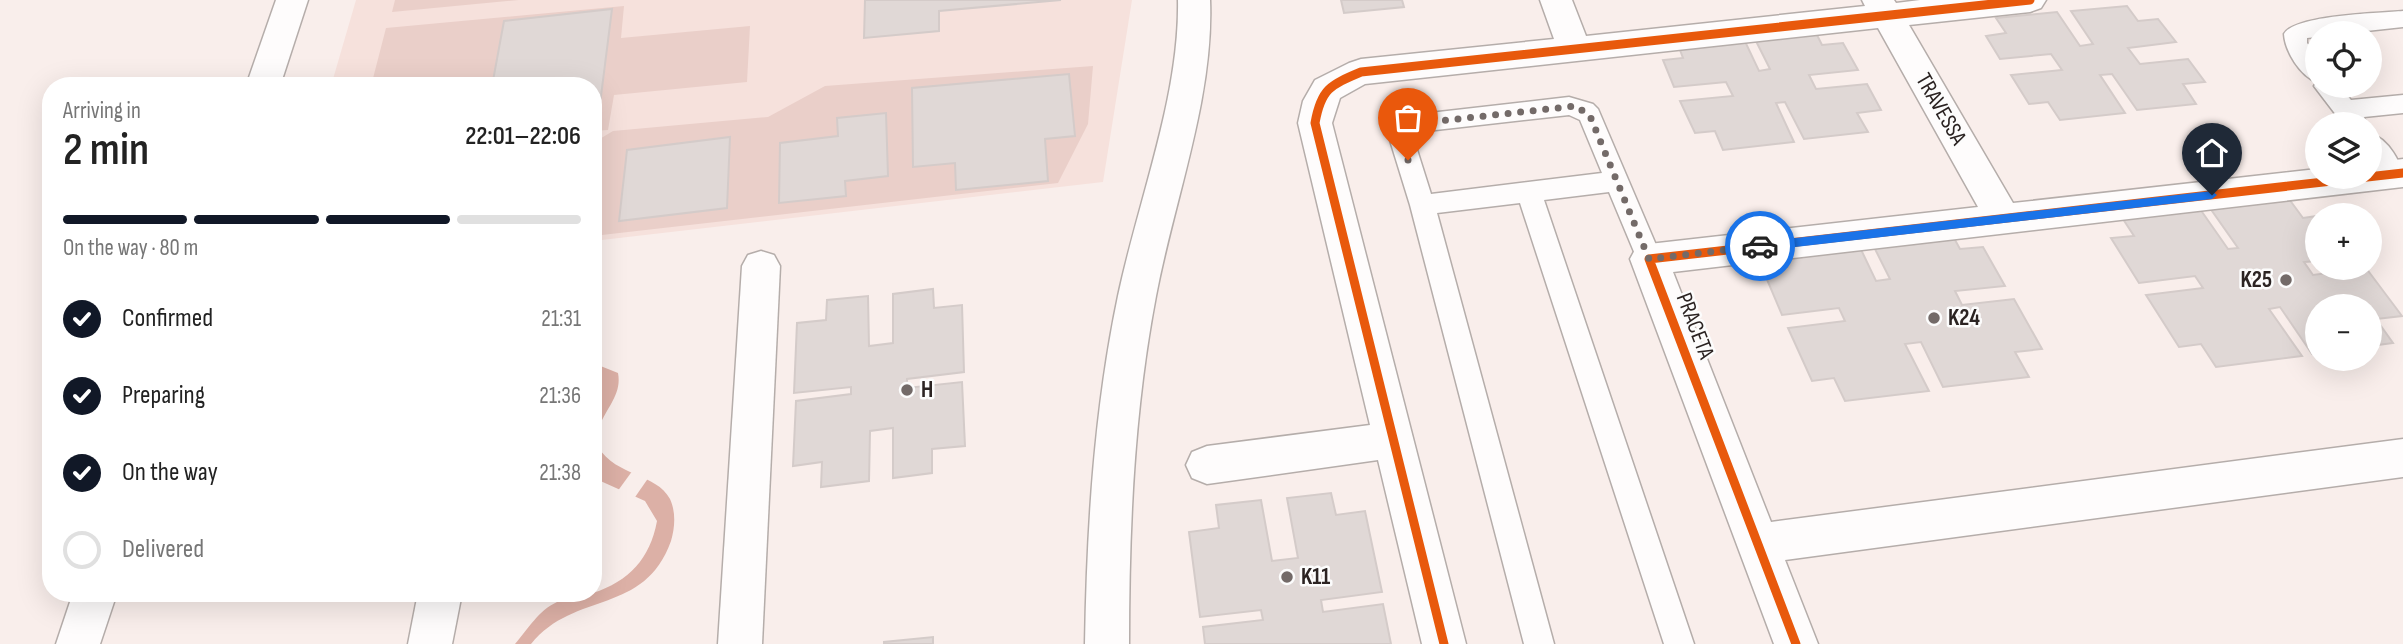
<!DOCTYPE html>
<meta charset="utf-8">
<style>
:root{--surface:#fff;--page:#f6f6f6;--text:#222;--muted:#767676;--line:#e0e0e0;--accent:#111827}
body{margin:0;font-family:"Sofia Sans Condensed",sans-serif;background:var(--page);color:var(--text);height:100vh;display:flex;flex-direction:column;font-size:26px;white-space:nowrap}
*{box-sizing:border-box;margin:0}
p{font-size:23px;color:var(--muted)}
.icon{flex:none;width:38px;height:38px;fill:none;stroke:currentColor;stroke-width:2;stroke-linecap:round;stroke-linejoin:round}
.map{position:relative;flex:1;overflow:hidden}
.panel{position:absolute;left:42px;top:77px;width:560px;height:525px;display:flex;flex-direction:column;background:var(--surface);border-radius:28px;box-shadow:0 7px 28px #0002}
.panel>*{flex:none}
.tools{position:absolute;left:2305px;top:21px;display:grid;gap:14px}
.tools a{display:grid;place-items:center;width:77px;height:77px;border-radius:50%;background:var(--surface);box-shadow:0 7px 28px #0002;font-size:35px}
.pin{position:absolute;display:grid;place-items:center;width:60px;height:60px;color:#fff;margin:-72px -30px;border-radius:50% 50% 50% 0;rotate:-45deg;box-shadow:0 0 7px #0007}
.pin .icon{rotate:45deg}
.courier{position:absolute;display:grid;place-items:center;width:70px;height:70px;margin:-35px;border:5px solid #1a73e8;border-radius:50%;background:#fff;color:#222;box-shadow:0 2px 9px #0007}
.headline em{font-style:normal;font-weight:600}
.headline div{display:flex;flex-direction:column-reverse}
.headline{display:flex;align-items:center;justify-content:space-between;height:119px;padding:0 21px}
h1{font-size:46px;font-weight:600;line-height:52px}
.bar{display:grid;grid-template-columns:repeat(4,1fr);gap:10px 7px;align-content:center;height:84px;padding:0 21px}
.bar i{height:9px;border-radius:5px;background:var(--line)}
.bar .active{background:var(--accent)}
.bar p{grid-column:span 4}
ol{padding:0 21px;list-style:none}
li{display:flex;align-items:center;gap:21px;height:77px}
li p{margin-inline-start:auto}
li .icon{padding:7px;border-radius:50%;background:var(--accent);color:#fff;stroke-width:4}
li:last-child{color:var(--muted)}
li i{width:38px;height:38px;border:4px solid var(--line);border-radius:50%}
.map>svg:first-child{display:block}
.built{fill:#f6e1dc}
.green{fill:#eacfc9}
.water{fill:#dcb0a6}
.pier{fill:#f9eeeb}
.building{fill:#e0d8d6;stroke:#d4cbc9;stroke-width:2}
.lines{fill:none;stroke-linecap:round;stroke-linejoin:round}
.lane-casing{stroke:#b5adaa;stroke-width:3}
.street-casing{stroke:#b5adaa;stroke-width:3}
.lane{fill:#fefcfc;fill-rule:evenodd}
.street{fill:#fefcfc;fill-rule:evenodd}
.cycleway-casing{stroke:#fcfcfc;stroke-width:13}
.cycleway{stroke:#e8590c;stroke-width:9}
.route{fill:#1a73e8}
.done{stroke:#736a68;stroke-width:7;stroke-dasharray:0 12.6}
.poi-dot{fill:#736a68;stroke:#fcfcfc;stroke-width:2.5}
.labels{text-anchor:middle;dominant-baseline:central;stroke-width:5;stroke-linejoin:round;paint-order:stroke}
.street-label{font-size:23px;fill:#2b2322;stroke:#fcfcfc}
.poi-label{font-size:23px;font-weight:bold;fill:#2b2322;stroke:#fcfcfc;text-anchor:start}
</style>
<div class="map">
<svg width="2403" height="644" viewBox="0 0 2403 644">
<rect width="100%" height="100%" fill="#f9eeeb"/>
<path class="built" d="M 356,0 L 1132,0 L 1103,182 L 593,241 L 593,86 L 331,86 Z"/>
<g class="green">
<path d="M 395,0 L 519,0 L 392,12 Z"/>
<path d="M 624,6 L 621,38 L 750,26 L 747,82 L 614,95 L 608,130 L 593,131 L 593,86 L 371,86 L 386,28 Z"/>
<path d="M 1093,66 L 1088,124 L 1058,183 L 593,236 L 593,143 L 613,131 L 768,117 L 825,86 Z"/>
</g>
<path class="water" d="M 598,365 L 618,373 C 622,394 607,407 600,425 C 598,432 598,440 598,447 C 617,477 656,473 670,499 C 676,512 675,527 671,541 C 644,616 575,590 531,644 L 515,644 C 528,629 539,610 557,602 C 568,597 582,596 593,593 C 629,581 650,559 657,521 L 645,501 L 596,479 L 593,475 L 593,416 L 602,395 L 593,386 L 593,370 Z"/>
<path class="pier" d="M 633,470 L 649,477 L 633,500 L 617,492 Z"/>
<g class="building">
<path d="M 865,0 L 1061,0 L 939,11 L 939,31 L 864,38 Z"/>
<path d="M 1341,0 L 1402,0 L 1404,7 L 1344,13 Z"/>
<path d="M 2127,6 L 2138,21 L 2158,19 L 2176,42 L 2128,48 L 2140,64 L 2188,59 L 2205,82 L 2183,84 L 2196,104 L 2137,110 L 2112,74 L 2100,75 L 2125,113 L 2060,120 L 2048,102 L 2029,104 L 2011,75 L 2062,70 L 2051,54 L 2000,59 L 1986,36 L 2006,33 L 1996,18 L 2057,12 L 2080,46 L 2093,44 L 2071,11 Z"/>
<path d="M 612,9 L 599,112 L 593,113 L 593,86 L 492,86 L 504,21 Z"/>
<path d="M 1814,29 L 1822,45 L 1843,43 L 1858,70 L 1809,75 L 1816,89 L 1867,84 L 1881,110 L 1857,113 L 1868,132 L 1804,139 L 1785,102 L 1776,103 L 1794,142 L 1723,150 L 1715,131 L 1695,133 L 1680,101 L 1733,96 L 1726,82 L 1674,87 L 1663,60 L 1683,58 L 1677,42 L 1742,35 L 1759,71 L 1770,69 L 1753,35 Z"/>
<path d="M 1069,74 L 1075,136 L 1045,139 L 1048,181 L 956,190 L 955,163 L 913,167 L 912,88 Z"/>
<path d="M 886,113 L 888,176 L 845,181 L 846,196 L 779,203 L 780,143 L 838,136 L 837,118 Z"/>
<path d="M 730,137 L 727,208 L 619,221 L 627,150 Z"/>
<path d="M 2289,199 L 2303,218 L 2317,216 L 2317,261 L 2304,262 L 2313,275 L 2366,268 L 2402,316 L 2376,319 L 2393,343 L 2370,346 L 2370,306 L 2317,306 L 2317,353 L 2312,354 L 2280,307 L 2269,309 L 2302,356 L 2216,367 L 2201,344 L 2179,347 L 2146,295 L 2203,288 L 2195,276 L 2139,283 L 2111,238 L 2134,236 L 2123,219 L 2200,209 L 2228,249 L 2238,248 L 2210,208 Z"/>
<path d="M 1949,229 L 1960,249 L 1983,247 L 2005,286 L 1955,291 L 1962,305 L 2014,299 L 2042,349 L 2015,352 L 2029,377 L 1943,387 L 1921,342 L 1905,344 L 1929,391 L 1845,401 L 1834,378 L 1812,381 L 1788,328 L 1845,321 L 1839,308 L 1782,315 L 1763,270 L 1787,267 L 1777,247 L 1856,239 L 1876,281 L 1890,279 L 1870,239 Z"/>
<path d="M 933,289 L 934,308 L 962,305 L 964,372 L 907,379 L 907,388 L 962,382 L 965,446 L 932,449 L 932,473 L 893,478 L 893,428 L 870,431 L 869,481 L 821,487 L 822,462 L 793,466 L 796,401 L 851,394 L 851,387 L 794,393 L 797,323 L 826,320 L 827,300 L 868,296 L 869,346 L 893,343 L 893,294 Z"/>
<path d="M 1331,493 L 1336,515 L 1365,511 L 1382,592 L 1321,600 L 1323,612 L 1383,604 L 1391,644 L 1205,644 L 1203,627 L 1263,620 L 1261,610 L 1200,617 L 1189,532 L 1219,528 L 1216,505 L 1261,500 L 1272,561 L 1298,558 L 1287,498 Z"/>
<path d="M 933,637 L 933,644 L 884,644 L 884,642 Z"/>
</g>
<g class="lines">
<g class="lane-casing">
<g id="lane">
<path d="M 2403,11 L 2403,27 L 2348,33 L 2317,33 L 2317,37 L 2307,38 L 2307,43 L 2317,56 L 2317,86 L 2339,86 L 2351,100 L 2403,95 L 2403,113 L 2364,117 L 2366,124 L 2343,124 L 2314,86 L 2317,82 C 2300,76 2285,51 2284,34 C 2294,15 2379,13 2403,11 Z"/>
<path d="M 1569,97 L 1593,104 L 1598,109 L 1662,259 L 1658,266 L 1649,269 L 1640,266 L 1609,192 L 1544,200 L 1694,644 L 1664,644 L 1520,203 L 1437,213 L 1554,644 L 1524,644 L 1410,205 L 1389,137 L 1394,126 L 1412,115 ZM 1569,115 L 1580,120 L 1602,173 L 1431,194 L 1413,137 L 1418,132 Z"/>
<path d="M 2370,133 C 2388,139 2403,163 2403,181 C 2375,190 2368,152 2370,133 Z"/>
</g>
</g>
<g class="street-casing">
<g id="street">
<path d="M 276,0 L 308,0 L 280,86 L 246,86 Z"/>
<path d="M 1178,0 L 1210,0 C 1214,98 1174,200 1156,296 C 1134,411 1129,527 1129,644 L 1085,644 C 1087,527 1094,411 1118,296 C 1138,201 1180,96 1178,0 Z"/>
<path d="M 1540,0 L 1572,0 L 1586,36 L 1865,6 L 1862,0 L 1894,0 L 1896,3 L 1920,0 L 2046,0 L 2041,8 L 2030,12 L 1909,25 L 2013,203 L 2317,169 L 2317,177 L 2370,177 L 2370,163 L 2403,159 L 2403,187 L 1673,272 L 1771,522 L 2403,439 L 2403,477 L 1785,560 L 1818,644 L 1774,644 L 1630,259 L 1636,248 L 1649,244 L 1978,207 L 1878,28 L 1365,84 L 1340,98 L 1332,123 L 1466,644 L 1422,644 L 1378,460 L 1207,484 L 1192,478 L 1186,465 L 1192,452 L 1207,446 L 1370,425 L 1298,123 L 1303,101 L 1315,80 L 1349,63 L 1361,59 L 1554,39 Z"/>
<path d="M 761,251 L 774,255 L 780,266 L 762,644 L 718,644 L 742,266 L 748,255 Z"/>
<path d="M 73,593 L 117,593 L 100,644 L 56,644 Z"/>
<path d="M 418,593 L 462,593 L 452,644 L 408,644 Z"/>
</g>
</g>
<use href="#lane" class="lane"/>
<use href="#street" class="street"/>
<g class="cycleway-casing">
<g id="cycleway">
<path d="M 1444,644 L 1315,123 C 1321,89 1330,85 1361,72 L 2030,0"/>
<path d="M 1796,644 L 1649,259 L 2403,173"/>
</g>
</g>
<use href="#cycleway" class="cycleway"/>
</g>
<path class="route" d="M 2212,191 L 2217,195 L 2212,199 L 1760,251 L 1755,246 L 1760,242 Z"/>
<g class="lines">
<path class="done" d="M 1408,160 L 1401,137 L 1402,132 L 1412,124 L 1576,106 L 1590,116 L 1649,259 L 1760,246"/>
</g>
<g class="poi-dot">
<circle cx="2286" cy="280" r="7"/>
<circle cx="1934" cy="318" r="7"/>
<circle cx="907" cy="390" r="7"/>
<circle cx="1287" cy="577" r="7"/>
</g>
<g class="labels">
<g class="street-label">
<text transform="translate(1941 109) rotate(60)">TRAVESSA</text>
<text transform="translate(1695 326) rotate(69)">PRACETA</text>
</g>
<g class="poi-label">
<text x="2272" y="280" text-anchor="end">K25</text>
<text x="1948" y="318">K24</text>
<text x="921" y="390">H</text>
<text x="1301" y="577">K11</text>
</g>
</g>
</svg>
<div class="tools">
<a><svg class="icon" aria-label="locate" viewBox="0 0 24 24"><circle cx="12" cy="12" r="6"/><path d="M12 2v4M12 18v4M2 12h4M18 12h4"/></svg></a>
<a><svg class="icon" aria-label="layers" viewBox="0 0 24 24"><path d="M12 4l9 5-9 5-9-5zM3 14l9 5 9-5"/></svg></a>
<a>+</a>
<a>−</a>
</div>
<div class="pin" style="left:1408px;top:160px;background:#ea580c"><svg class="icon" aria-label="bag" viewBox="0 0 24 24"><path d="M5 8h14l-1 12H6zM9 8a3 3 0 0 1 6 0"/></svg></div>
<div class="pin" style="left:2212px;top:195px;background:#1f2937"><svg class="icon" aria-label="home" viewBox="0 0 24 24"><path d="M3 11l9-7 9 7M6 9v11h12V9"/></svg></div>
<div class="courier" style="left:1760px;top:246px"><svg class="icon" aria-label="car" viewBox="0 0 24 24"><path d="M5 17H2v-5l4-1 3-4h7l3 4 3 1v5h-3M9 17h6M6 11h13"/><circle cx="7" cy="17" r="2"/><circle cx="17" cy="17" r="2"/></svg></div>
<section class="panel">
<div class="headline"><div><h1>2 min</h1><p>Arriving in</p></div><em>22:01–22:06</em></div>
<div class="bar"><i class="active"></i><i class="active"></i><i class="active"></i><i></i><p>On the way · 80 m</p></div>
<ol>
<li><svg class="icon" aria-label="check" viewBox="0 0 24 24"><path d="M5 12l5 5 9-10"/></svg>Confirmed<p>21:31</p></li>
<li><svg class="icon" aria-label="check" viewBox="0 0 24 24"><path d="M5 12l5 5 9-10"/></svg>Preparing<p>21:36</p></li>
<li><svg class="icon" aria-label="check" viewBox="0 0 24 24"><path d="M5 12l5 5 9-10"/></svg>On the way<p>21:38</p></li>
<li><i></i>Delivered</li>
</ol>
</section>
</div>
